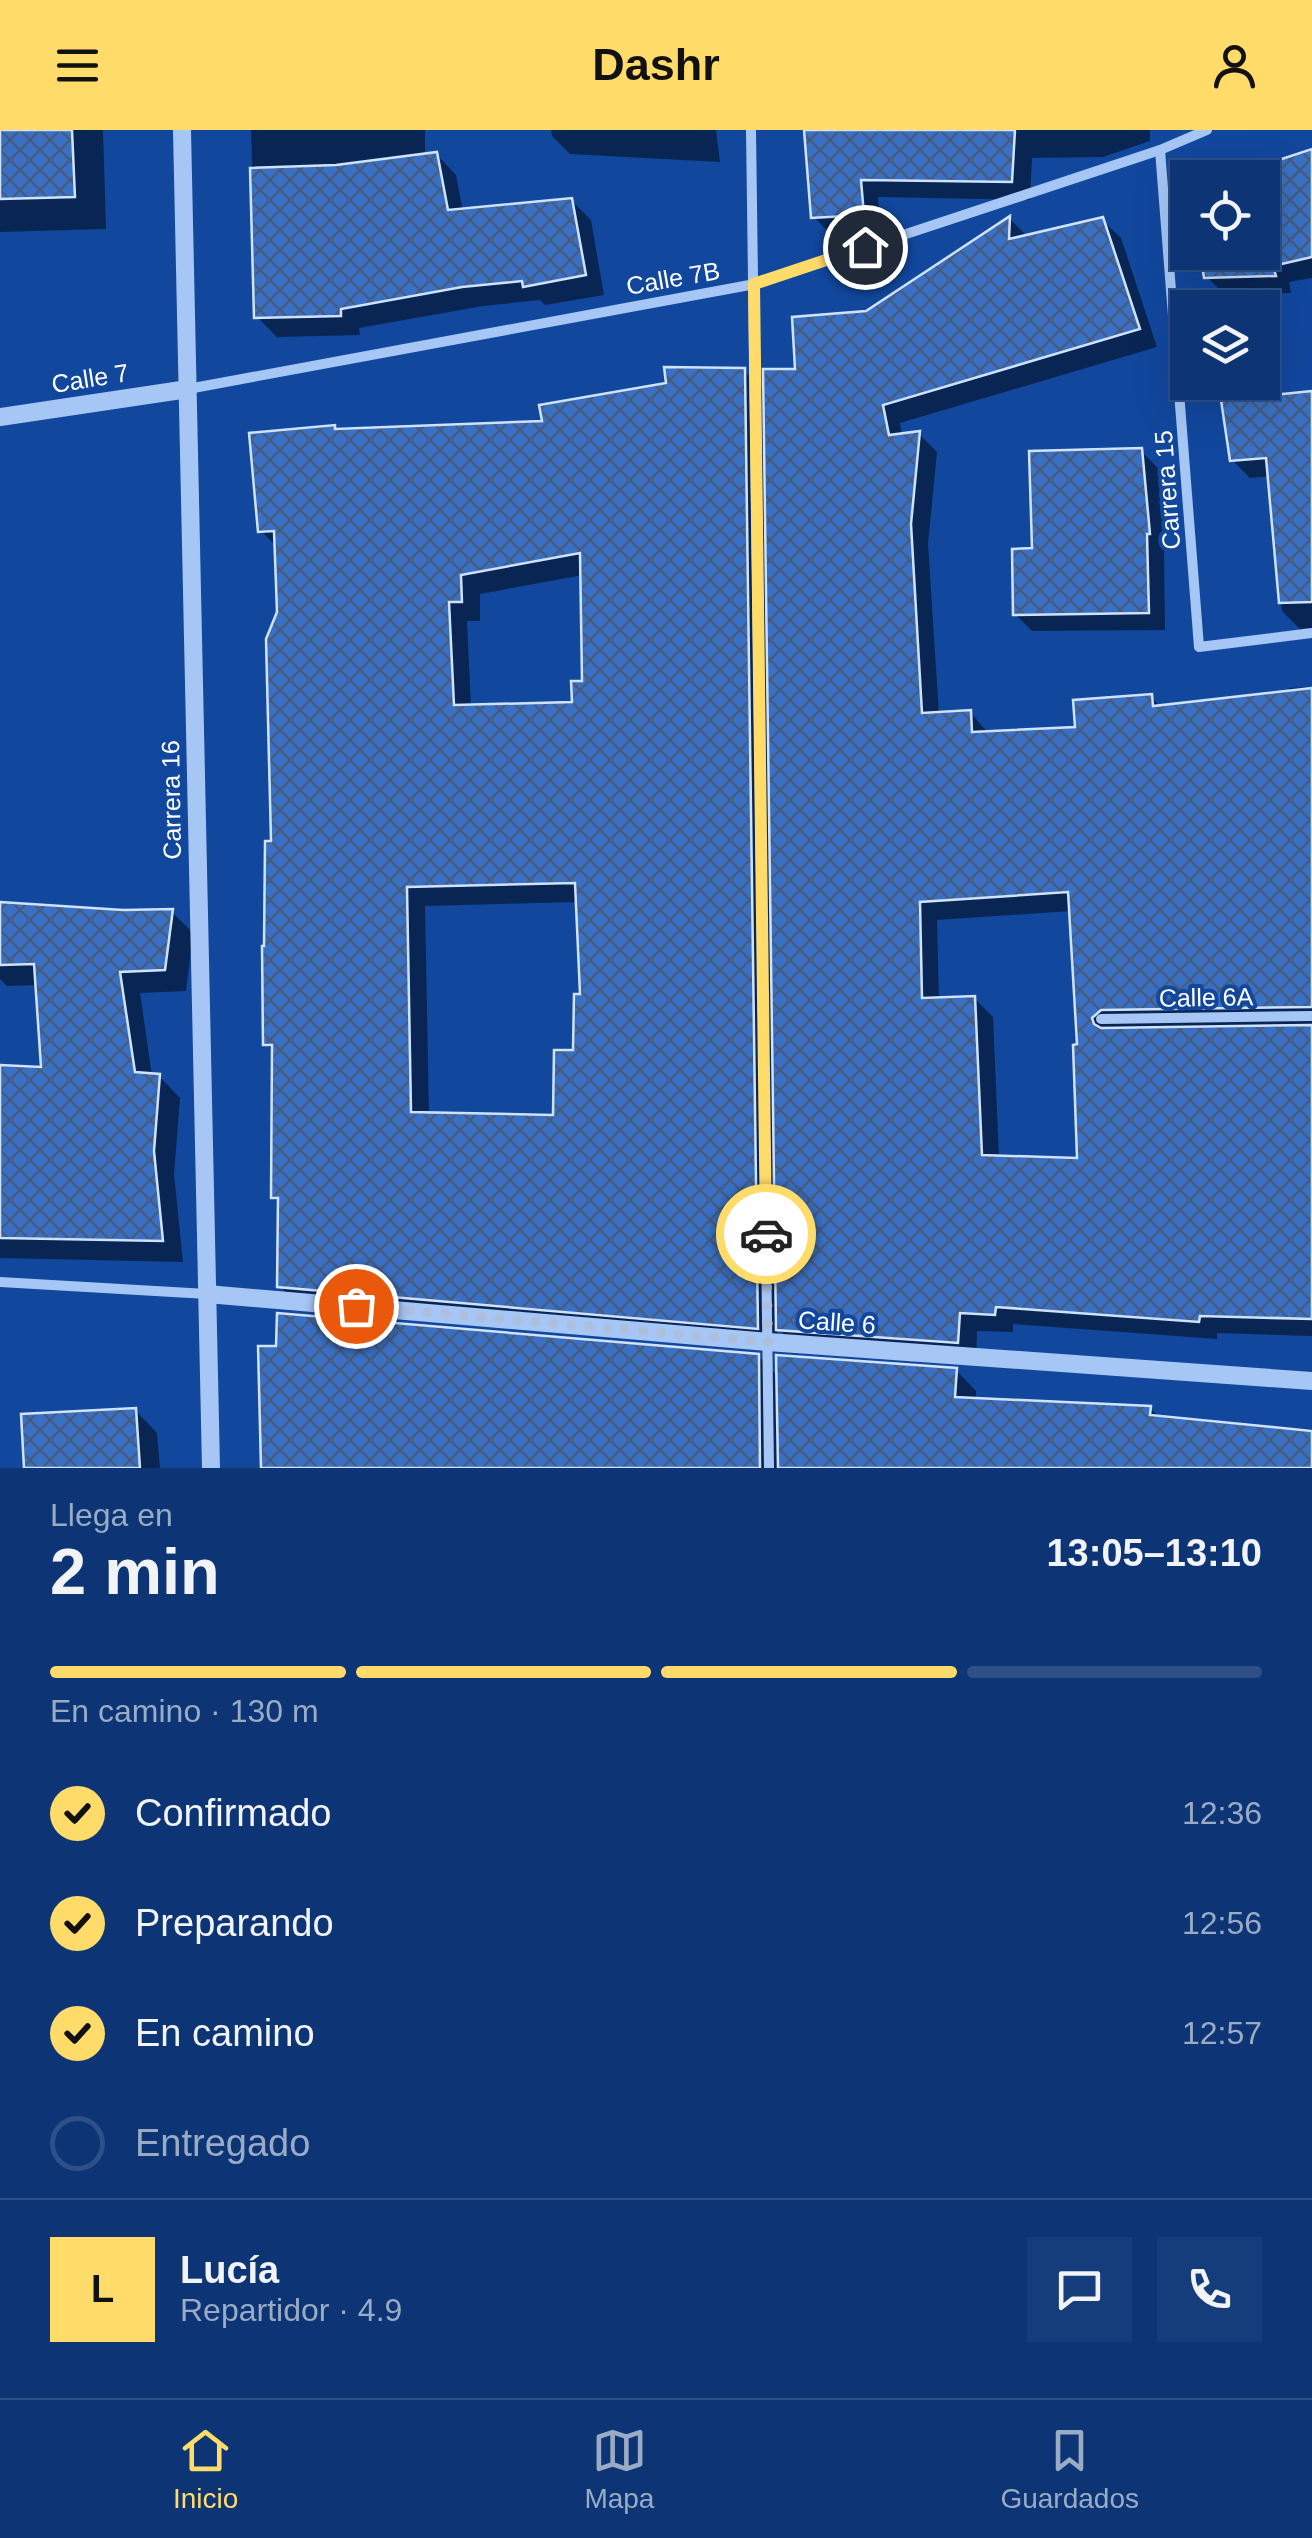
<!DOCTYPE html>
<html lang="es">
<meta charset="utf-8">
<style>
:root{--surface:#0d3576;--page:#163d7b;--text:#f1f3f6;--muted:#9aabc5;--line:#2d5088;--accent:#ffdc6a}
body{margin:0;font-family:Arial,sans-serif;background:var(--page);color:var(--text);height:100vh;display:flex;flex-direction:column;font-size:38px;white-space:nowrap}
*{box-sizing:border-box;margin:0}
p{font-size:32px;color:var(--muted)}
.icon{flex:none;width:55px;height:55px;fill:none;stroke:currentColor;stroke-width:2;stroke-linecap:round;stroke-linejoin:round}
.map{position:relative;height:1338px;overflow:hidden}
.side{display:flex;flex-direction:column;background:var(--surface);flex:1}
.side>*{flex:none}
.controls{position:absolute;left:1170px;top:30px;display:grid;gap:20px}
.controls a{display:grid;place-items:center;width:110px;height:110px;border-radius:0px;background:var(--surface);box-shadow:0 10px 40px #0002,0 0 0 2px var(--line);font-size:50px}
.pin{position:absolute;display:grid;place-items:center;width:85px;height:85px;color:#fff;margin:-42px;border:5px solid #fff;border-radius:50%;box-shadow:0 2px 10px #0007}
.courier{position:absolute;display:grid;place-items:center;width:100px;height:100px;margin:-50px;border:8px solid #ffdc6a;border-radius:50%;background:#fff;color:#222;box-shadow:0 2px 12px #0007}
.head em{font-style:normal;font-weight:700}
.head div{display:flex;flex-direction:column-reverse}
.head{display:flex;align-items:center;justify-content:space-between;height:170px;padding:0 50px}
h1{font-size:65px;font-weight:700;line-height:75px}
.bar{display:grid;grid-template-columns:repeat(4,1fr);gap:15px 10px;align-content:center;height:120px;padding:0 50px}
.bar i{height:12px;border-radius:8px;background:var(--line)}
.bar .on{background:var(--accent)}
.bar p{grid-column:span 4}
.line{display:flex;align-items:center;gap:25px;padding:0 50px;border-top:2px solid var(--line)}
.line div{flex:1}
.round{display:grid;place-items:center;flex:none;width:105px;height:105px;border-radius:0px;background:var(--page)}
ol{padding:0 50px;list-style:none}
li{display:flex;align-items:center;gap:30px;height:110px}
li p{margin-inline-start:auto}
li .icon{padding:10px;border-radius:50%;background:var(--accent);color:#111;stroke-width:4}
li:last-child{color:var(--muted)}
li i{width:55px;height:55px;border:5px solid var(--line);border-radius:50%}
header{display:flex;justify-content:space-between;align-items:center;height:130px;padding:0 50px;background:var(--accent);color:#111;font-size:45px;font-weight:700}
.menu{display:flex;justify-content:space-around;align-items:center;height:140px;border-top:2px solid var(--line);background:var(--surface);font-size:28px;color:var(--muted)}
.menu a{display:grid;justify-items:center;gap:5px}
.menu .on{color:var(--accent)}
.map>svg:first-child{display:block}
.shadow{fill:#0007;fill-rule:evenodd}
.building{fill:url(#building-cross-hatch);stroke:#cfe2fe;stroke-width:2.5;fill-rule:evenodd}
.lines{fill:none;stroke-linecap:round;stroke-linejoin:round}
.minor{stroke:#a6c6f5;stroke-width:10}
.tertiary{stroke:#a6c6f5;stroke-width:18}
.done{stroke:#acbfdd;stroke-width:10;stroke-dasharray:0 18}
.route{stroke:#ffdc6a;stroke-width:12}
.labels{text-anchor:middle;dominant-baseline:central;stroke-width:8;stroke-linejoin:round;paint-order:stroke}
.street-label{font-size:25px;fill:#fff;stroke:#11479d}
</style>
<header><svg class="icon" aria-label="menu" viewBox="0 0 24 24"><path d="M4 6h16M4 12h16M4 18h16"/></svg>Dashr<svg class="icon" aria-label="person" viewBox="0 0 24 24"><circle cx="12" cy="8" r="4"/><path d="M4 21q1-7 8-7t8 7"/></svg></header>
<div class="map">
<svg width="1312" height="1338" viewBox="0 0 1312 1338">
<defs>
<pattern id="building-cross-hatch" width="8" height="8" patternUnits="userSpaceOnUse" patternTransform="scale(2.5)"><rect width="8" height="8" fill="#3a70c4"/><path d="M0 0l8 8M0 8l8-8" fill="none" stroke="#445c82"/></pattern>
</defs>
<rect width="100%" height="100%" fill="#11479d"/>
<g class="shadow">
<path d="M 0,0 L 103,0 L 106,99 L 0,102 Z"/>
<path d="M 251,0 L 425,0 L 425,26 L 437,25 L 456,45 L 463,81 L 571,70 L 591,90 L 604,165 L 545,175 L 540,170 L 483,176 L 359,198 L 360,205 L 277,207 L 257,187 Z"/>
<path d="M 551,0 L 716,0 L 720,32 L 570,24 L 552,6 Z"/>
<path d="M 807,0 L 1150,0 L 1150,11 L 1103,27 L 1032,28 L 1030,70 L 878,67 L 881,102 L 832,106 L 814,87 Z"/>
<path d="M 1312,21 L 1312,148 L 1289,152 L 1291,163 L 1224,164 L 1206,146 L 1262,122 Z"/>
<path d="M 1010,89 L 1028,107 L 1102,90 L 1121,108 L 1157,217 L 900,293 L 902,306 L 919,304 L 937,322 L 928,414 L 939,585 L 970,582 L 989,604 L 1078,599 L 1151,567 L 1162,578 L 1290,563 L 1289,558 L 1312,557 L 1312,1206 L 1217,1203 L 1217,1209 L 1013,1194 L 1013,1202 L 977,1201 L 976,1230 L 797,1218 L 777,1197 L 777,1217 L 299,1176 L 280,1156 L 281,1074 L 273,1067 L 275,922 L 266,914 L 280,482 L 277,417 L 261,401 L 337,301 L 545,293 L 744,241 L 766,262 L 797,242 L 867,183 ZM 583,445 L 585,553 L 575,574 L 471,577 L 467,491 L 480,491 L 480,464 ZM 579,772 L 583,866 L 575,923 L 556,987 L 429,985 L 425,776 ZM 1071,781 L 1079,917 L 1080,1030 L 999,1028 L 993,887 L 974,868 L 939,870 L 937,790 Z"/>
<path d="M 1312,263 L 1312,498 L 1300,499 L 1282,481 L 1270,346 L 1250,348 L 1232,330 Z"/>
<path d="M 1141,321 L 1158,338 L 1166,420 L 1164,420 L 1165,500 L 1032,501 L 1015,484 L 1034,421 Z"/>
<path d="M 0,774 L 123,783 L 172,782 L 193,803 L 186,861 L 140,863 L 152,946 L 159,946 L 180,968 L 174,1044 L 183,1132 L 0,1128 L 0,940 L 44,940 L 38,855 L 7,856 L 0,849 Z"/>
<path d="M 758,1226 L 779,1248 L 956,1240 L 976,1261 L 976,1271 L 1150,1278 L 1160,1288 L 1274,1300 L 1274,1297 L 1312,1299 L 1312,1338 L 263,1338 Z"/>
<path d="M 135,1280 L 157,1303 L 160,1338 L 27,1338 Z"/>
</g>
<g class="building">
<path d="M 0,0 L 72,0 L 75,67 L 0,69 Z"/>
<path d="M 804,0 L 1015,0 L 1012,52 L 861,50 L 864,85 L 811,88 Z"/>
<path d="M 1312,19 L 1312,127 L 1273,136 L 1276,146 L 1204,148 L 1200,122 L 1262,122 L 1262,48 L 1224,48 Z"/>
<path d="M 437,22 L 448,80 L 572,68 L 586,145 L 523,157 L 522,151 L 462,157 L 341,179 L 341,186 L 254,188 L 250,38 L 336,35 Z"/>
<path d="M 1010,86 L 1009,109 L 1103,87 L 1140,199 L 883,275 L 889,305 L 920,301 L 911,394 L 922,583 L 971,580 L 972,602 L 1075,597 L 1073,570 L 1152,564 L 1153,576 L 1312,558 L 1312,877 L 1101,880 L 1092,888 L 1094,894 L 1101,898 L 1312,895 L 1312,1189 L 1200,1186 L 1199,1192 L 996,1177 L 995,1185 L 960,1183 L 958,1213 L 776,1200 L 763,239 L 795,239 L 792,187 L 866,181 ZM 1068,762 L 1077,914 L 1073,915 L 1077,1028 L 982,1025 L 975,866 L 922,868 L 920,772 Z"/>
<path d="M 664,237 L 745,238 L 758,1199 L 277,1157 L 278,1068 L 271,1068 L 272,915 L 263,915 L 262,816 L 264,816 L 265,711 L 271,711 L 266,509 L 277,482 L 274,401 L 258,402 L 249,303 L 335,295 L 335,299 L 542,291 L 539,275 L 666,253 ZM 580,423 L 582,551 L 571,551 L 572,572 L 454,575 L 449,472 L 462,472 L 461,445 ZM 575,753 L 580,864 L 574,864 L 573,920 L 554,920 L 553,985 L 411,982 L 407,757 Z"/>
<path d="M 1312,261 L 1312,472 L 1279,473 L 1266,328 L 1230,331 L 1221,270 Z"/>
<path d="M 1142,318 L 1150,404 L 1147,404 L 1149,483 L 1013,485 L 1012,419 L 1032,418 L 1029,321 Z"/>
<path d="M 0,772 L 123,780 L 173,779 L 165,840 L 120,842 L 135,942 L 160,944 L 154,1021 L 163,1111 L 0,1108 L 0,935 L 41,937 L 34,834 L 0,835 Z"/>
<path d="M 277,1183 L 759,1224 L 760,1338 L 261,1338 L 258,1216 L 276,1216 Z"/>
<path d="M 776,1225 L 957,1238 L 955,1267 L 1151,1276 L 1150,1285 L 1312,1301 L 1312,1338 L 778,1338 Z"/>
<path d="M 136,1278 L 140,1338 L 24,1338 L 21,1284 Z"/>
</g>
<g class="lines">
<g class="minor">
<path d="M 751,0 L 769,1338"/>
<path d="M 1160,20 L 1199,517 L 1312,503"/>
<path d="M 188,259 L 755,154 L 1160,20 L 1207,0"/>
<path d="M 1101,889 L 1312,886"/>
<path d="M 0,1152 L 207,1164"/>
</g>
<g class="tertiary">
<path d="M 182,0 L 211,1338"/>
<path d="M 0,287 L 188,259"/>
<path d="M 207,1164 L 768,1212 L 1312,1251"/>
</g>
</g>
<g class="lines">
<path class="done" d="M 356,1176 L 768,1212 L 766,1104"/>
<path class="route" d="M 766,1104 L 754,154 L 865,117"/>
</g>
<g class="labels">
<g class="street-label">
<text transform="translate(673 148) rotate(-10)">Calle 7B</text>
<text transform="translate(90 248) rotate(-9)">Calle 7</text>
<text transform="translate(1167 360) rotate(-94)">Carrera 15</text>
<text transform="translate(171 670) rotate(-91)">Carrera 16</text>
<text transform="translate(1206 867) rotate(-1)">Calle 6A</text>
<text transform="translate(837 1192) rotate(4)">Calle 6</text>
</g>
</g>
</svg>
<div class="controls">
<a><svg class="icon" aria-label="locate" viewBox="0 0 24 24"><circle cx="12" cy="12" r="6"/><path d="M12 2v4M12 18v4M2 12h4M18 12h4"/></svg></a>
<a><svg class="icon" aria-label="layers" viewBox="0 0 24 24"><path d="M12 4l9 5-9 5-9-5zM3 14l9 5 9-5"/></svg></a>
</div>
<div class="pin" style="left:356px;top:1176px;background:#ea580c"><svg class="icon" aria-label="bag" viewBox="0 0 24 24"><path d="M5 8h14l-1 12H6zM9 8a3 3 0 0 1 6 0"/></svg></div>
<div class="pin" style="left:865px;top:117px;background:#1f2937"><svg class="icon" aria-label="home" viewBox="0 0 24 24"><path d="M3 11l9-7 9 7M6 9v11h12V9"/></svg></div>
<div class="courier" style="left:766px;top:1104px"><svg class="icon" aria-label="car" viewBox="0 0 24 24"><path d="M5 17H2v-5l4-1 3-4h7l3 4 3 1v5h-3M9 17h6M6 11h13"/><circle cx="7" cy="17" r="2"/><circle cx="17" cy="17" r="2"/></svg></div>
</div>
<section class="side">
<div class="head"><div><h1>2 min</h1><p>Llega en</p></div><em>13:05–13:10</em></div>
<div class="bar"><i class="on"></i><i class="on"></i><i class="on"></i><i></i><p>En camino · 130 m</p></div>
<ol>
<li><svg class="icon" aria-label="check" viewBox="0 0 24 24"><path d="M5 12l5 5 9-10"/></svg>Confirmado<p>12:36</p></li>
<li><svg class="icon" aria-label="check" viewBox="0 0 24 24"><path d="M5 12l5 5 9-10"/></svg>Preparando<p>12:56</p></li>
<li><svg class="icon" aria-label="check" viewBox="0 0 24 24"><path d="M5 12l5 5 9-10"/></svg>En camino<p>12:57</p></li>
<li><i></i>Entregado</li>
</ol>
<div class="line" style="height:180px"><b class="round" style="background:var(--accent);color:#111">L</b><div><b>Lucía</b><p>Repartidor · 4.9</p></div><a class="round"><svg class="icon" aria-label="chat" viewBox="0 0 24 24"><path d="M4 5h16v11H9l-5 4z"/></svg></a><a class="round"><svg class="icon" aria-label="phone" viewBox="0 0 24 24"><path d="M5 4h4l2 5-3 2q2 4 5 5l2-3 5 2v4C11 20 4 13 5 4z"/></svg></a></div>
</section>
<nav class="menu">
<a class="on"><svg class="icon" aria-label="home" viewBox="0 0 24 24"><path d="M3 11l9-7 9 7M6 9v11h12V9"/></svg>Inicio</a>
<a><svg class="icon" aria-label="map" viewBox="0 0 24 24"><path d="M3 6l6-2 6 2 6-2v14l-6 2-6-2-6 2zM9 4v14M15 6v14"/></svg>Mapa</a>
<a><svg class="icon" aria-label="saved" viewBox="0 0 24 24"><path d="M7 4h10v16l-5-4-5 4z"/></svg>Guardados</a>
</nav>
